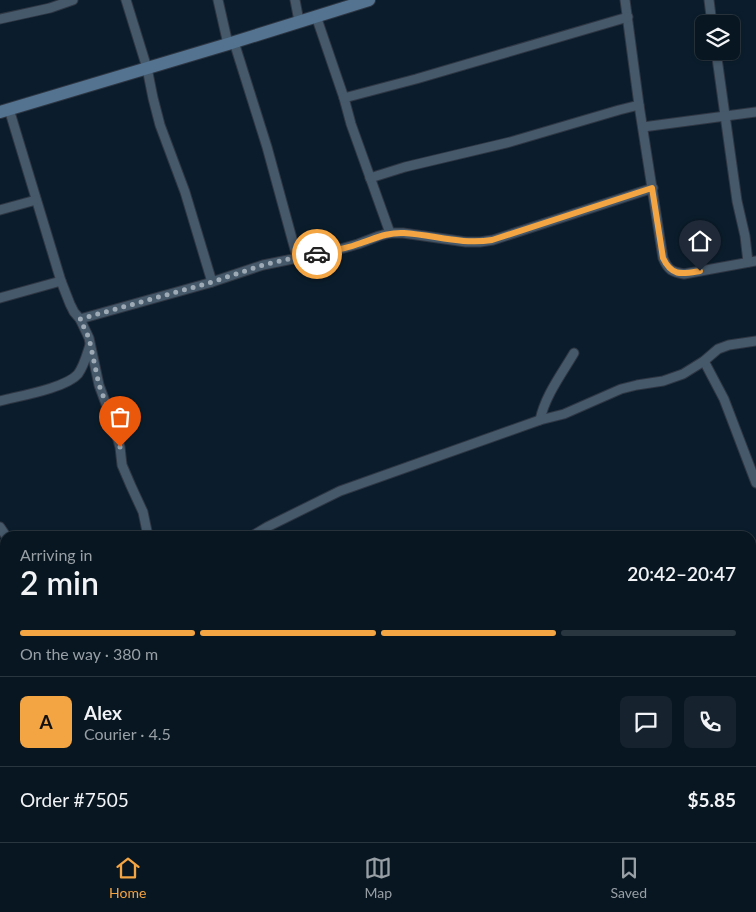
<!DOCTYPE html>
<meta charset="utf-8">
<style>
:root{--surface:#081621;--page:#16232e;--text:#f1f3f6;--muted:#989fa5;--line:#29353f;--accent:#f3a443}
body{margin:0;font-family:Lato,sans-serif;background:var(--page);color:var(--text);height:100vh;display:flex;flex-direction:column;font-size:19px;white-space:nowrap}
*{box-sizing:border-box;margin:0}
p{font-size:16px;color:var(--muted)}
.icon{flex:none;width:28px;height:28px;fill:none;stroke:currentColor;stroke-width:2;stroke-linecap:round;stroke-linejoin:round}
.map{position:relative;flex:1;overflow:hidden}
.panel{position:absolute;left:0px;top:531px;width:756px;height:311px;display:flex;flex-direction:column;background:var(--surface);border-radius:15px 15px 0 0;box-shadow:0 1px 4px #0004,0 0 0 1px var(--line)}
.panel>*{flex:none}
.fabs{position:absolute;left:695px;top:15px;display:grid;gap:10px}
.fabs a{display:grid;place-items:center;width:45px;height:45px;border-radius:8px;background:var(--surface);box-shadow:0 1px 4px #0004,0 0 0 1px var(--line);font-size:25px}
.pin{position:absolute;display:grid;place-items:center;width:42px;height:42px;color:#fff;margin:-51px -21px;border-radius:50% 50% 50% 0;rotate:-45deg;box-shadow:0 0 5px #0007}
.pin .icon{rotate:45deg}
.courier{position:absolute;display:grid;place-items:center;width:50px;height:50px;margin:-25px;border:4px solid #f3a443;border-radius:50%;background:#fff;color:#222;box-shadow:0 1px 6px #0007}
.overview em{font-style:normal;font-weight:600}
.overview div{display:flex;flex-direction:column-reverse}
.overview{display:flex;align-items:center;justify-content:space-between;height:85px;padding:0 20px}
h1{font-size:32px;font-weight:600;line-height:38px}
.bar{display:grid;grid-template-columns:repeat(4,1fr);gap:8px 5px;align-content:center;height:60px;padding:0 20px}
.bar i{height:6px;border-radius:4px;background:var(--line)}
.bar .selected{background:var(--accent)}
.bar p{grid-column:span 4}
.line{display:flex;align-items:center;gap:12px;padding:0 20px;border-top:1px solid var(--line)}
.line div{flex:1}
.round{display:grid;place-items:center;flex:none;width:52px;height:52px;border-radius:8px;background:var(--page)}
.tabs{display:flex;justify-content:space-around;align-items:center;height:70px;border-top:1px solid var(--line);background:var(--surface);font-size:14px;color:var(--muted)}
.tabs a{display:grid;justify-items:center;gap:2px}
.tabs .selected{color:var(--accent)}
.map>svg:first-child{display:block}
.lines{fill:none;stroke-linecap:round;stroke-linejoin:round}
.street-casing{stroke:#2f3643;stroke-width:11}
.secondary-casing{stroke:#2f3643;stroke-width:14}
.street{stroke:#45596b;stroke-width:9}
.secondary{stroke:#537390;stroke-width:12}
.done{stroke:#9da9b4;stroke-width:5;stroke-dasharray:0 9}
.route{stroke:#f3a443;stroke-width:6}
</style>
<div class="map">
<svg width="756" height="842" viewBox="0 0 756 842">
<rect width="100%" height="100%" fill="#0b1d2c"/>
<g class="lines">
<g class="street-casing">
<g id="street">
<path d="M 126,0 L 147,68 L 153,98 L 160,125 L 185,192 L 212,282"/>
<path d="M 218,0 L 228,44"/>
<path d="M 295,0 L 299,21"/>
<path d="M 625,0 L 639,105 L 663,258 C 668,270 672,272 684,274 L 756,261"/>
<path d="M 709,0 L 712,24"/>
<path d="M 316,16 L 344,98 L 351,124 L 390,233"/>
<path d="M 0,19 L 50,8 L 73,0"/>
<path d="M 234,42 L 267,147 L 297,257"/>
<path d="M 716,51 L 737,201 L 745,236 L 748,262"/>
<path d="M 344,98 L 416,79 L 628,17"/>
<path d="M 9,109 L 61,281 L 70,304 L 74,312 L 80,319 L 89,338 L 99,385 L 113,423 L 120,447 L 122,465 L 131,486 L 143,512 L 148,536"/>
<path d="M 643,127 L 756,112"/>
<path d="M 370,178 L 405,167 L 510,142 L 619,110 L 639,105"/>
<path d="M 0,210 L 36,200"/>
<path d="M 0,298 L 61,281"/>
<path d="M 80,319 L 209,283 L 263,265 L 337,250 L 358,244 L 379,236 L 390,233 L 403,233 L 466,242 L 480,242 L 493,240 L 653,188"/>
<path d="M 704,361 L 724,399 L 756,483"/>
<path d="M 0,401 C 19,396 66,388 78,374 C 84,366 87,354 90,345"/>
<path d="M 540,420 C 545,396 561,375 574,353"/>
<path d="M 0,527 L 6,536"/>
<path d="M 252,536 L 267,527 L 340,491 L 540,420 L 564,414 L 621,389 L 637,385 L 663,381 L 683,374 L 704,361 L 718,349 L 729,345 L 756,341"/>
<path d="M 751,644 L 756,640"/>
<path d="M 0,647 L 5,649"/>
<path d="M 0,677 L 5,664"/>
<path d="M 357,838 L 360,842"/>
<path d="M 608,838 L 608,842"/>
<path d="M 269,842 L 273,838"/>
</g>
</g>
<g class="secondary-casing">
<g id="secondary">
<path d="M 0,112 L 228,44 L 369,0"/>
<path d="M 751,686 L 756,686"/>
<path d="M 0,723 L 5,725"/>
<path d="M 102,842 L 115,838"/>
</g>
</g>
<use href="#street" class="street"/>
<use href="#secondary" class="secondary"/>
</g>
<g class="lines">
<path class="done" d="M 120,447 L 113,422 L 99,385 L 89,338 L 80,319 L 209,283 L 263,265 L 297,257 L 317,254"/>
<path class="route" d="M 317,254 C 331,251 345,249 358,244 C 374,239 387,232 404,233 C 434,235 462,245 492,240 L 652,188 L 663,258 C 672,277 682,274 700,271"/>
</g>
</svg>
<div class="fabs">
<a><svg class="icon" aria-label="layers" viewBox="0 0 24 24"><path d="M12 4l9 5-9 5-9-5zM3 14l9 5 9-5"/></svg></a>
</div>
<div class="pin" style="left:120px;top:447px;background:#ea580c"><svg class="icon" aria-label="bag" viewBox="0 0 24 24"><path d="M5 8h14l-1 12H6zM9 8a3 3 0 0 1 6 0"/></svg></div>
<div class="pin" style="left:700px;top:271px;background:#1f2937"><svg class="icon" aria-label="home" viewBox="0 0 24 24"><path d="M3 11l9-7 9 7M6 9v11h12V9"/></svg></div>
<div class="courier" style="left:317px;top:254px"><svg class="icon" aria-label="car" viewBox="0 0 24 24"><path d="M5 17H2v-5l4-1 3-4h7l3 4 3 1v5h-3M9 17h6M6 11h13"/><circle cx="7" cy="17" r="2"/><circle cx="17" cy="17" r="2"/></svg></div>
<section class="panel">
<div class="overview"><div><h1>2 min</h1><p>Arriving in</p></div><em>20:42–20:47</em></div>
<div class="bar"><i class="selected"></i><i class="selected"></i><i class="selected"></i><i></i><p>On the way · 380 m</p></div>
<div class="line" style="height:90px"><b class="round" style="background:var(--accent);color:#111">A</b><div><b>Alex</b><p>Courier · 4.5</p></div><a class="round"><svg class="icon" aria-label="chat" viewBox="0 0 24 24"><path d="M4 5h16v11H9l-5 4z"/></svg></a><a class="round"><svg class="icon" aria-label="phone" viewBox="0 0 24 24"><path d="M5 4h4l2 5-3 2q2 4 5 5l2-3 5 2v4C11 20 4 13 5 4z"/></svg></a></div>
<div class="line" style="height:65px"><div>Order #7505</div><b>$5.85</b></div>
</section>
</div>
<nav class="tabs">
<a class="selected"><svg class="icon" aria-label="home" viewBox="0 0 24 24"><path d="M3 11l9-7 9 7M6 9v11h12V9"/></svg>Home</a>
<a><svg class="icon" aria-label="map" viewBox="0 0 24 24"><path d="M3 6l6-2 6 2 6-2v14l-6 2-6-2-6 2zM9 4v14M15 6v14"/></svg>Map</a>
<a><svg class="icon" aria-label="saved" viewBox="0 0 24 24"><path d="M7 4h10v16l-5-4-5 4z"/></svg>Saved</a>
</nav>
